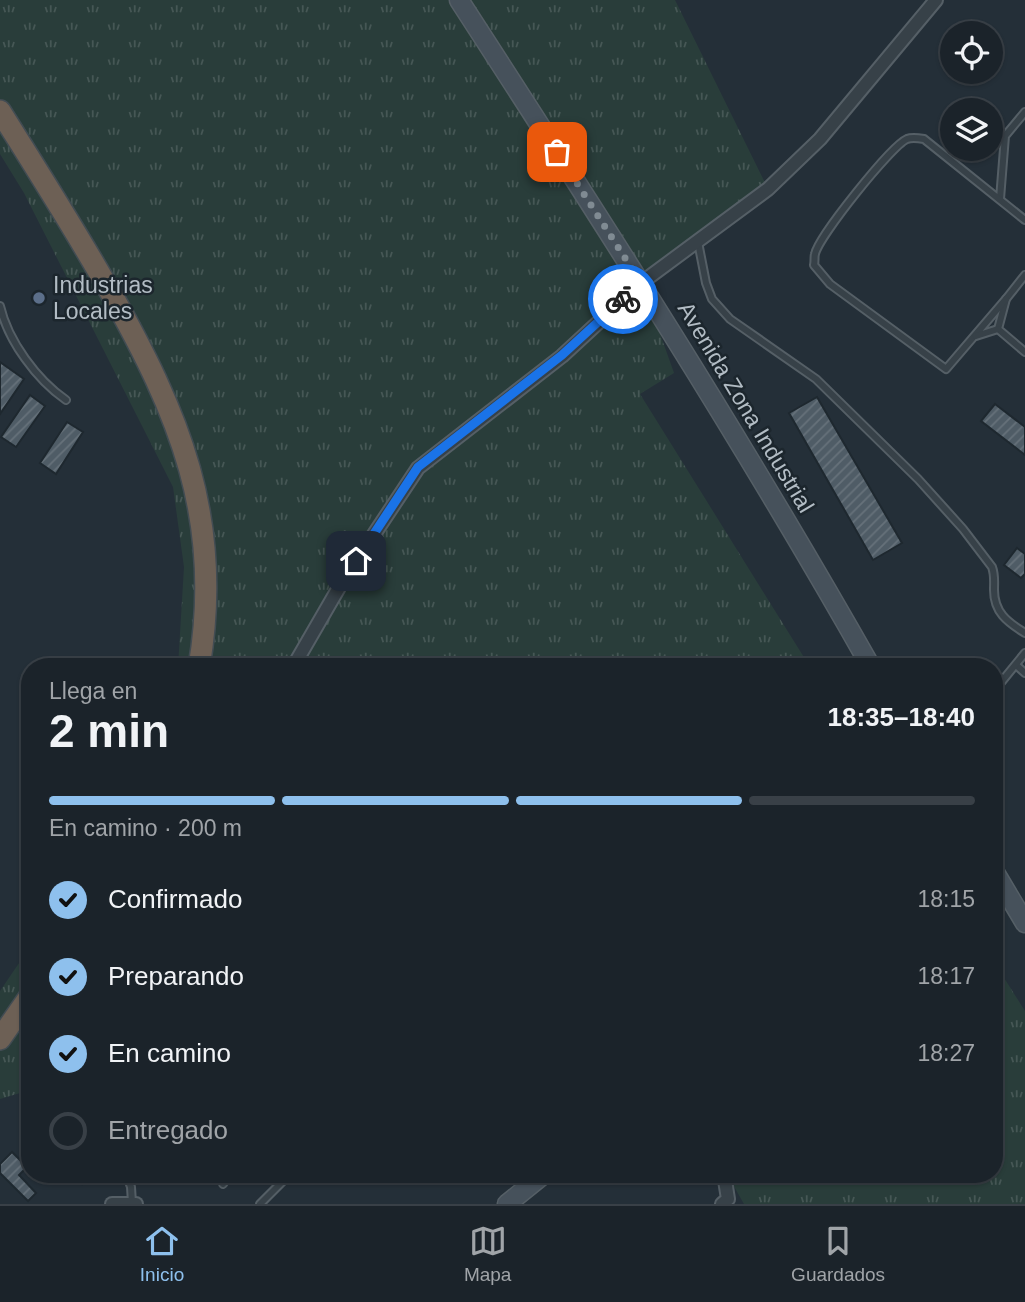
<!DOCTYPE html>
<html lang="es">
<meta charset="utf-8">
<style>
:root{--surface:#1b232a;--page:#282f36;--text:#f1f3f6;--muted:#a0a4a8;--line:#394047;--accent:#8ec0ed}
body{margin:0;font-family:Helvetica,sans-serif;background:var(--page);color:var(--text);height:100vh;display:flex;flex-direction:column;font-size:26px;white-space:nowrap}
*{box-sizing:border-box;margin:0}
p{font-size:23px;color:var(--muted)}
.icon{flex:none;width:38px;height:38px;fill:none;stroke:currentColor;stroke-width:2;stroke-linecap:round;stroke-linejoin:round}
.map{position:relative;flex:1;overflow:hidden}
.panel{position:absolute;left:21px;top:658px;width:982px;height:525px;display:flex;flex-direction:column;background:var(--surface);border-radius:28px;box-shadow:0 2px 5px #0004,0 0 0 2px var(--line)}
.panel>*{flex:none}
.fabs{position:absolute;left:940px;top:21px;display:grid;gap:14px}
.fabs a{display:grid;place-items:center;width:63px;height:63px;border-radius:50%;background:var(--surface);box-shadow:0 2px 5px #0004,0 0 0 2px var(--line);font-size:35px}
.pin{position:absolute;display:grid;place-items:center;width:60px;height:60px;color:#fff;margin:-30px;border-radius:14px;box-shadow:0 4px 10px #0006}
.courier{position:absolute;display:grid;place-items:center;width:70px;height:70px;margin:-35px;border:5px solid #1a73e8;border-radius:50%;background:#fff;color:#222;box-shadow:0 2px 9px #0007}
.overview em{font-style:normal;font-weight:700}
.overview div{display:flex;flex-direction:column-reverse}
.overview{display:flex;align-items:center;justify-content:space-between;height:119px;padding:0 28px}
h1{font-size:46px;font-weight:700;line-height:52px}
.bar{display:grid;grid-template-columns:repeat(4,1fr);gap:10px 7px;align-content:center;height:84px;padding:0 28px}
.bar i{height:9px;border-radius:5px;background:var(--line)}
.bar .current{background:var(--accent)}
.bar p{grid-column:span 4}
ol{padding:0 28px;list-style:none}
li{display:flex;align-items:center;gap:21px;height:77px}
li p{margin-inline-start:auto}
li .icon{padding:7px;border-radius:50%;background:var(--accent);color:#111;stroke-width:4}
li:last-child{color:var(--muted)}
li i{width:38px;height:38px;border:4px solid var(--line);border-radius:50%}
.tab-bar{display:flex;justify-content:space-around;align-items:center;height:98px;border-top:2px solid var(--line);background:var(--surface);font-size:19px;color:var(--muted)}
.tab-bar a{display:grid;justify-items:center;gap:4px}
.tab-bar .current{color:var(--accent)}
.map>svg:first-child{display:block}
.grass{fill:url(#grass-tufts)}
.building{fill:url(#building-hatch);stroke:#1e282f;stroke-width:2}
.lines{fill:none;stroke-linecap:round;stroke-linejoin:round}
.lane-casing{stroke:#555f66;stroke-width:10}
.street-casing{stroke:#555f66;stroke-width:16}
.secondary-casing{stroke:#555f66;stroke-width:21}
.highway-casing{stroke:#424c53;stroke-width:24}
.lane{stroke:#374148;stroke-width:6}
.street{stroke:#374148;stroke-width:12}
.secondary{stroke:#46515b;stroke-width:18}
.highway{stroke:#6d6055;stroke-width:21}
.done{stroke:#808b93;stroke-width:7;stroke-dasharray:0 12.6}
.route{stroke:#1a73e8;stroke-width:9}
.service-dot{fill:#5c6f8a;stroke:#1c262d;stroke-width:2.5}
.labels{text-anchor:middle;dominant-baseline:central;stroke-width:5;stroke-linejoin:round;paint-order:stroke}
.poi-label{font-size:23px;fill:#b2bcc4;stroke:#1c262d;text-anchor:start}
.street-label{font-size:23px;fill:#b2bcc4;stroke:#1c262d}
</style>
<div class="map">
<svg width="1025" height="1204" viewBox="0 0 1025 1204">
<defs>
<pattern id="grass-tufts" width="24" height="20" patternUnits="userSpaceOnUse" patternTransform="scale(1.75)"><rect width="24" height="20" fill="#293d3a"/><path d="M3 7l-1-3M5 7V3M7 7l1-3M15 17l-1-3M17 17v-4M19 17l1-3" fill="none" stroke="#465755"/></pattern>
<pattern id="building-hatch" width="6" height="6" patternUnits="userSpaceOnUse" patternTransform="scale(1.75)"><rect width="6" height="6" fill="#4f5c66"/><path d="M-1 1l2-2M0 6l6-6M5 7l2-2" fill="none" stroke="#66717a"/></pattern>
</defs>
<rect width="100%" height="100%" fill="#242f38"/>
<g class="grass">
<path d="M 0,0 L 675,0 L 768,189 L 642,283 L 674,373 L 640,394 L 810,667 L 178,667 L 184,567 L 173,487 L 24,193 L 0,154 Z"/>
<path d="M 30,947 L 30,1090 L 0,1099 L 0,991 Z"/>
<path d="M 994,962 L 1025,1011 L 1025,1204 L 744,1204 L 727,1174 L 994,1174 Z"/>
</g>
<g class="building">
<path d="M 0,362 L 24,379 L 0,414 Z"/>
<path d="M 30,395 L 45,406 L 16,447 L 1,437 Z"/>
<path d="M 817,397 L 902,543 L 873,560 L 789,413 Z"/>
<path d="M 995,404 L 1025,427 L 1025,455 L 981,421 Z"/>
<path d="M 67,422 L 83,432 L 56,474 L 40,463 Z"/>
<path d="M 1017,548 L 1025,554 L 1025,574 L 1021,578 L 1004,565 Z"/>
<path d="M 30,1133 L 30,1147 L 23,1140 Z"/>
<path d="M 12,1152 L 27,1167 L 19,1175 L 36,1193 L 28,1201 L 0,1173 L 0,1164 Z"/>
<path d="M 70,1174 L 85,1174 L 87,1175 L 82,1184 Z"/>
</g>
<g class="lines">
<g class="lane-casing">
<g id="lane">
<path d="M 1000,199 L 1005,136 L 1025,112"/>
<path d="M 698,242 L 706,283 L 712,299 L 730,319 L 816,379 L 918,479 L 963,529 L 992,567 C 995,575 994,581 994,590 C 994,612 1007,622 1025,633"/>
<path d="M 1025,275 L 1006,299 L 998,329 L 1025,352"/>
<path d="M 1006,299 L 946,369 L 830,284 L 814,265 C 815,261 814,257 815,254 C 819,236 891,146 907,139 C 912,137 918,138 924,139 L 1025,220"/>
<path d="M 0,306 C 8,341 37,380 66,400"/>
<path d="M 976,336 L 998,329"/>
<path d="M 1016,665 L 1025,673"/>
<path d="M 994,691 L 1025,653"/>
<path d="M 994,733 L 996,688"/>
<path d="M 126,1174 L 131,1187 L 132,1203"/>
<path d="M 223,1184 L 230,1174"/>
<path d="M 260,1204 L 290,1174"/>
</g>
</g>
<g class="street-casing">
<g id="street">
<path d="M 293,667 L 341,584 L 418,468 L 562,356 L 641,283 L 768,189 L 820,139 L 936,0"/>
<path d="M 112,1204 L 136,1204"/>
<path d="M 722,1204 L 728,1199 L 724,1174"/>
</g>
</g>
<g class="secondary-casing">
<g id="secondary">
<path d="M 459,0 C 601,219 742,439 871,667"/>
<path d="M 994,871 L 1025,923"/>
<path d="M 507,1204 L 544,1174"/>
</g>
</g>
<g class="highway-casing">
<g id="highway">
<path d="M 0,111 C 37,170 74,228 108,288 C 179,413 224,519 199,667"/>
<path d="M 0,1039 L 30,996"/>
</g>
</g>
<use href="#lane" class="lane"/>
<use href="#street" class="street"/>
<use href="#secondary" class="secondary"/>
<use href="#highway" class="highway"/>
</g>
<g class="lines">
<path class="done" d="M 557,152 L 641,283 L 623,299"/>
<path class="route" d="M 356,561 L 418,467 L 562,355 L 623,299"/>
</g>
<circle class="service-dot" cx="39" cy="298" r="7"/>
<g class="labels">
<g class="poi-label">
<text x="53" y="285">Industrias<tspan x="53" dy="26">Locales</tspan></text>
</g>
<g class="street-label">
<text transform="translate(746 407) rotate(59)">Avenida Zona Industrial</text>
</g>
</g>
</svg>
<div class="fabs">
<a><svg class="icon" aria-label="locate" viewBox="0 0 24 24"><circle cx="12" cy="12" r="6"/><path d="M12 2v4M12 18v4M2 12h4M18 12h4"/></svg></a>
<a><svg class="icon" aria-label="layers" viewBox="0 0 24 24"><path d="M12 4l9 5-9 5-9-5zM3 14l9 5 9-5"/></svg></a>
</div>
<div class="pin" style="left:557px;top:152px;background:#ea580c"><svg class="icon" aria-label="bag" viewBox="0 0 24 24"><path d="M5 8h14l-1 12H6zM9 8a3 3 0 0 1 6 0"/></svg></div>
<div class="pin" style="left:356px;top:561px;background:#1f2937"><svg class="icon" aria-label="home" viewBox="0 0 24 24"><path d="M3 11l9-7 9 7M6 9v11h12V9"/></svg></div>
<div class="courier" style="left:623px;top:299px"><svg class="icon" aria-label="bike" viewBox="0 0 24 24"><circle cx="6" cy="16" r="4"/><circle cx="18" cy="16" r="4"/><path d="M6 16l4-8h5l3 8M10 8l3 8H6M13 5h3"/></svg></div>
<section class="panel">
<div class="overview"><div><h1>2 min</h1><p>Llega en</p></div><em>18:35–18:40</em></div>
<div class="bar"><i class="current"></i><i class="current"></i><i class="current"></i><i></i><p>En camino · 200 m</p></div>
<ol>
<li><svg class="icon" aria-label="check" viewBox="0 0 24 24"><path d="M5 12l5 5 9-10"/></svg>Confirmado<p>18:15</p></li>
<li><svg class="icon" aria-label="check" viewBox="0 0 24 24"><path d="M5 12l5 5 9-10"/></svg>Preparando<p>18:17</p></li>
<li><svg class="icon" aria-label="check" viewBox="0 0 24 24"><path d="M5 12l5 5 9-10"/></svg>En camino<p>18:27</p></li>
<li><i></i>Entregado</li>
</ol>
</section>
</div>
<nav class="tab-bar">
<a class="current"><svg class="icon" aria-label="home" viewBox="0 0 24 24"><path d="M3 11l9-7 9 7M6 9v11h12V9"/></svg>Inicio</a>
<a><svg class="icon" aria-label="map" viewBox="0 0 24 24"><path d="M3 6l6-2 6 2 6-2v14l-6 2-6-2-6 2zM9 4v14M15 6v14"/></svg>Mapa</a>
<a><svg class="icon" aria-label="saved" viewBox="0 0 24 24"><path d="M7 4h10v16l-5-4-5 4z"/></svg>Guardados</a>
</nav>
